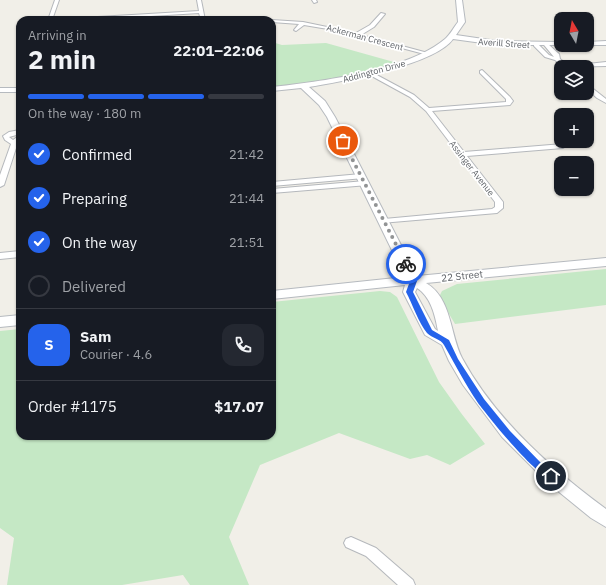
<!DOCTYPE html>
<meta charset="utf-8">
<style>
:root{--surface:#171b24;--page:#242831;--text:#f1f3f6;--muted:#9ea1a6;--line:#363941;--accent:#2563eb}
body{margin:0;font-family:"IBM Plex Sans",sans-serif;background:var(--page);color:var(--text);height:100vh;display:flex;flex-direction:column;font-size:15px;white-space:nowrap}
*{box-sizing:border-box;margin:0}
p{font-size:13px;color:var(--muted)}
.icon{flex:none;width:22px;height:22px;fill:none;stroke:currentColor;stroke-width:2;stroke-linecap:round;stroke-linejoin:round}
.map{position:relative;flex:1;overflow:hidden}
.details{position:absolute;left:16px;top:16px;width:260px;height:424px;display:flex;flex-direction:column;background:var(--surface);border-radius:12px;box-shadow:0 1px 3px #0004}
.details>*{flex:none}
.needle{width:26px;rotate:350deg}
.fabs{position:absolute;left:554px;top:12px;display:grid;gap:8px}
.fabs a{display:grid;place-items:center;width:40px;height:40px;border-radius:8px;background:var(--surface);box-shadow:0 1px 3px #0004;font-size:20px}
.pin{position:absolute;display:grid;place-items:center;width:34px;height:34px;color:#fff;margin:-17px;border:2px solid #fff;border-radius:50%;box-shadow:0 1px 4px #0007}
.courier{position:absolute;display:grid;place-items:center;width:40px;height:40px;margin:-20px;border:3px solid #2563eb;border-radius:50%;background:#fff;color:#222;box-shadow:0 1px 5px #0007}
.summary em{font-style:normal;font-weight:700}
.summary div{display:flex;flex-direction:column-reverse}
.summary{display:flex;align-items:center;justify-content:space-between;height:68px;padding:0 12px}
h1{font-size:26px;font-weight:700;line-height:30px}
.bar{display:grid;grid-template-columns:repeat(4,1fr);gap:6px 4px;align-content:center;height:48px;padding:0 12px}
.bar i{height:5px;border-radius:3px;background:var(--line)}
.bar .selected{background:var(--accent)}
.bar p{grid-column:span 4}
.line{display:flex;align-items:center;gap:10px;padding:0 12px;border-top:1px solid var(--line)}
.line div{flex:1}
.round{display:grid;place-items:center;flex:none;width:42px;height:42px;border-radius:12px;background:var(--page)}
ol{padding:0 12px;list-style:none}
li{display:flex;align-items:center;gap:12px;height:44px}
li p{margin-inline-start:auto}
li .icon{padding:4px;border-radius:50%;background:var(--accent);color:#fff;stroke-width:4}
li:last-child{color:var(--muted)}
li i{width:22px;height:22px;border:2px solid var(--line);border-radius:50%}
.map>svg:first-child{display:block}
.green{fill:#c5e8c5}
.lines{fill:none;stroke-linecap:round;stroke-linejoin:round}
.street-casing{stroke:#b5b8bc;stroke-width:2}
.secondary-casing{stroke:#b6babf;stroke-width:2}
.street{fill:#fff;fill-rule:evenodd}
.secondary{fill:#fff;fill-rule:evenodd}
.route{fill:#2563eb}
.done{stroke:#929495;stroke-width:4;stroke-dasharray:0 7.2}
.labels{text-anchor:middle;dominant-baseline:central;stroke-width:3.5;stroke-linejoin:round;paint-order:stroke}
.far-street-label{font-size:9px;fill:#5f6368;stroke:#fff}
.street-label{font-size:10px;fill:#5f6368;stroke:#fff}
</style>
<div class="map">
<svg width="606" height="585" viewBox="0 0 606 585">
<rect width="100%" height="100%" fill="#f1efe8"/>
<g class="green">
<path d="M 272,42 L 282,45 L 326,43 L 401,64 L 365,75 L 272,89 Z"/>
<path d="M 606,269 L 606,305 L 455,324 L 439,297 L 442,291 L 457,284 Z"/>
<path d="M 380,291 L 390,292 L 397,297 L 439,382 L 461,413 L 485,444 L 450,465 L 427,455 L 410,459 L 339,433 L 260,465 L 229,537 L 249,585 L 190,585 L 183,575 L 122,585 L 7,585 L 14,538 L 0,528 L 0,331 L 20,329 L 20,436 L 272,436 L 272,302 Z"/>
</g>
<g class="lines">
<g class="street-casing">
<g id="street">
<path d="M 55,0 L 59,0 L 52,20 L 48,20 Z"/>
<path d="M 197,0 L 201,0 L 205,20 L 201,20 L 199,13 L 87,20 L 62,20 L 64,19 L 199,11 Z"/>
<path d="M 312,0 L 316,0 L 317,2 L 314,3 Z"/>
<path d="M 381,13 L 385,14 L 374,27 L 361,35 L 428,53 L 428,55 L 334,30 L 304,25 L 296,31 L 294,30 L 299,24 L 272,22 L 272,20 L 271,20 L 272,20 L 303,22 L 356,33 L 370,25 Z"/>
<path d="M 534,44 L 538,44 L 549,55 L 554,57 L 544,45 L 548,44 L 559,54 L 560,59 L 569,66 L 606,62 L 606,66 L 564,67 L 555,60 L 545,57 L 534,46 Z"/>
<path d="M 482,70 L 510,97 L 513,101 L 510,105 L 432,111 L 464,152 L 563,144 L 566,146 L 563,148 L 467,156 L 503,202 L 503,208 L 497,213 L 381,223 L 380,221 L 384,219 L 492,209 L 495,207 L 495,202 L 426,111 L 410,97 L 368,74 L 373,73 L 414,95 L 429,108 L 506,102 L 506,99 L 480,73 L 480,71 Z"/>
<path d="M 587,84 L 606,99 L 606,103 L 597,98 L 587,89 Z"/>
<path d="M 20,130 L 20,134 L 9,137 L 13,140 L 20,135 L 20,140 L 18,142 L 4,185 L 0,187 L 0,175 L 11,144 L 5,140 L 3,136 L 9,132 Z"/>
<path d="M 361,174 L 365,176 L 364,178 L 272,186 L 272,182 Z"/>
<path d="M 365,181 L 369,183 L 368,185 L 272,193 L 272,189 Z"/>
<path d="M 20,251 L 20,257 L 0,259 L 0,253 Z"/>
<path d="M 351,537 L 376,548 L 413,580 L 415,585 L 398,585 L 366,556 L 346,547 L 344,543 L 346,539 Z"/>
</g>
</g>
<g class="secondary-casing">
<g id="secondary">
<path d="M 456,0 L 462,0 L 465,22 L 456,35 L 497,41 L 561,42 L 561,45 L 564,45 L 497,45 L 453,39 C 435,65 340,82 309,87 L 325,101 L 335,117 L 417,276 L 606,258 L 606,266 L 426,283 C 452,298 450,335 462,358 C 495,419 551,469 606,509 L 606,527 L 591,518 L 548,483 L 502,437 L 463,385 L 449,361 L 442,345 L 425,335 L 403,292 L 405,285 L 272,299 L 272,291 L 405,277 L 327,117 L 319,105 L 301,88 L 272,91 L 272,87 C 319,82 409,70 445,39 C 450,35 454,27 458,22 ZM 417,288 C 431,297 435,315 438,331 L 435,329 L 415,292 Z"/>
<path d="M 606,41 L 606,45 L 584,45 L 587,45 L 587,42 Z"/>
<rect x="0" y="88" width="20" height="4"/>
<path d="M 20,315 L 20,325 L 0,327 L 0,317 Z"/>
</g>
</g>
<use href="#street" class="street"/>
<use href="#secondary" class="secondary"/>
</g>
<path class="route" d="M 403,263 L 408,263 L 417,281 L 413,292 L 432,330 L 449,340 L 458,359 L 484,399 L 510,431 L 542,464 L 554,473 L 554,479 C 541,483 487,415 478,403 C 465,384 455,364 444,345 C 441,339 432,338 427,333 C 419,324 412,303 406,292 L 410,281 Z"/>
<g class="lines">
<path class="done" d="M 343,141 L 406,264"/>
</g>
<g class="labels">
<g class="far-street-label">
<text transform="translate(365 37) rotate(15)">Ackerman Crescent</text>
<text transform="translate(504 43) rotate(4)">Averill Street</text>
<text transform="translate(374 71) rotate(-15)">Addington Drive</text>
<text transform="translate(472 168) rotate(52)">Assinger Avenue</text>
</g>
<g class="street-label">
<text transform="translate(462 276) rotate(-6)">22 Street</text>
</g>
</g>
</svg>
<div class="fabs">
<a><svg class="needle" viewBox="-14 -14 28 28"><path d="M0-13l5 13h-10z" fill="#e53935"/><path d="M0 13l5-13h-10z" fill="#9ea1a6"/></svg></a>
<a><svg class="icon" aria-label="layers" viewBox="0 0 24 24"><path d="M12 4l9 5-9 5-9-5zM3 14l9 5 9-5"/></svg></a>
<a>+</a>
<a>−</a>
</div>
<div class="pin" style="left:343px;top:141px;background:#ea580c"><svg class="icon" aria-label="bag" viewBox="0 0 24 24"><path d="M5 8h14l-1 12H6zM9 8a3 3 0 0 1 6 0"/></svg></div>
<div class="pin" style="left:551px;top:476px;background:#1f2937"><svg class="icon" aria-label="home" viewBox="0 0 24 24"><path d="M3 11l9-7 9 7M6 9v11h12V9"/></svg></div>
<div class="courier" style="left:406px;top:264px"><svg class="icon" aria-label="bike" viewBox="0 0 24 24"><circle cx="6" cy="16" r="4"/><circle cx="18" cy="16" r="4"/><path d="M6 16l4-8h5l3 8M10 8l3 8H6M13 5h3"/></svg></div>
<section class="details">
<div class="summary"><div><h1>2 min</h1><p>Arriving in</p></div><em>22:01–22:06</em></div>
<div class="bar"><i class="selected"></i><i class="selected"></i><i class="selected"></i><i></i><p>On the way · 180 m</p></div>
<ol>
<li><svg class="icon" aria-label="check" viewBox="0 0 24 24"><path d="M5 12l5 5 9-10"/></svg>Confirmed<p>21:42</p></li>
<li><svg class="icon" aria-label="check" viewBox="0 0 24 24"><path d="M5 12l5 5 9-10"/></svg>Preparing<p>21:44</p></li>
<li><svg class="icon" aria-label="check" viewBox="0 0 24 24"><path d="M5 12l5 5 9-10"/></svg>On the way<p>21:51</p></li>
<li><i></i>Delivered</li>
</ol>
<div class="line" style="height:72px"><b class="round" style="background:var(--accent);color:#fff">S</b><div><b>Sam</b><p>Courier · 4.6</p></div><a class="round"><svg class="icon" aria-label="phone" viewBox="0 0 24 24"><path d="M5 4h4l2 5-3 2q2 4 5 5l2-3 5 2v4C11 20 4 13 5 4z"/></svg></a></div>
<div class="line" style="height:52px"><div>Order #1175</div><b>$17.07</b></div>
</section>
</div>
